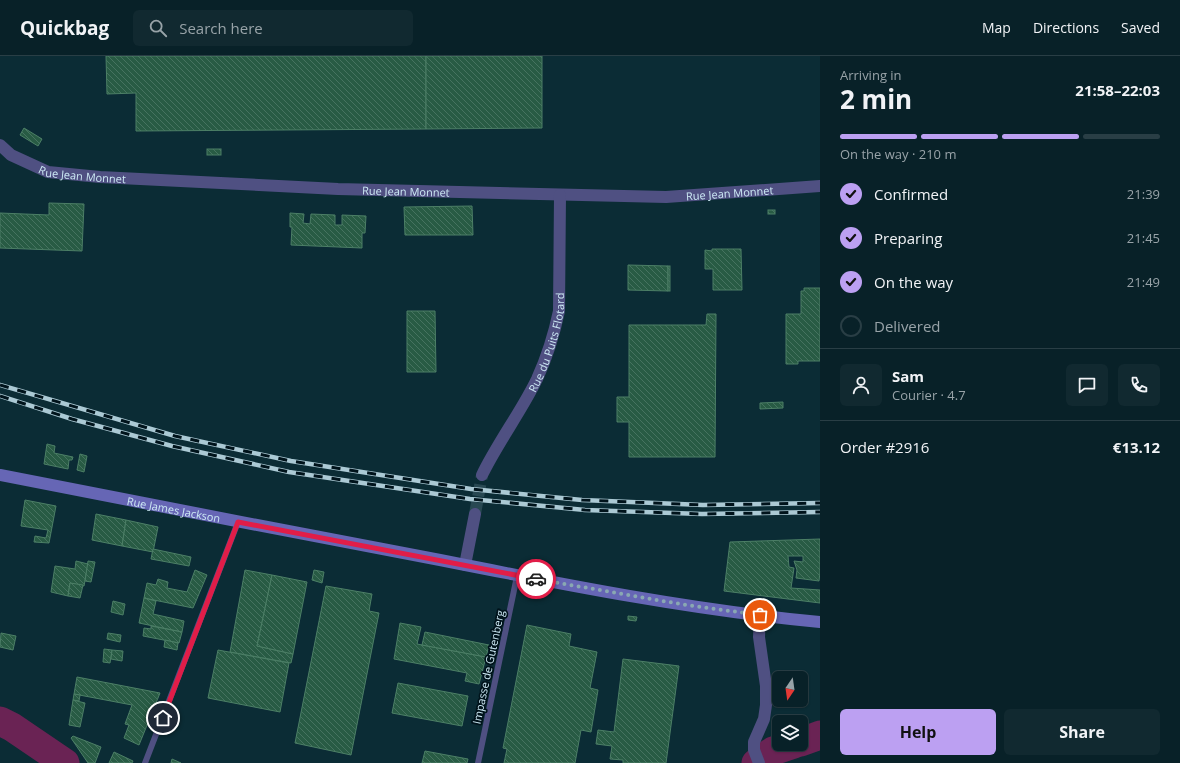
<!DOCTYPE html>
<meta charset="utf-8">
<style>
:root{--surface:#082128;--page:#112930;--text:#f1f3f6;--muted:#98a3a8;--line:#293e45;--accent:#bca0f2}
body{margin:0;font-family:"Open Sans",sans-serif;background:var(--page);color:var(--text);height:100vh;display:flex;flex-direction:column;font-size:15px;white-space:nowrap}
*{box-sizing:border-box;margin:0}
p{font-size:13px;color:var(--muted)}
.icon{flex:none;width:22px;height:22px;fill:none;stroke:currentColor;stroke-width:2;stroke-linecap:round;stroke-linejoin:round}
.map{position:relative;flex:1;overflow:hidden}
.sheet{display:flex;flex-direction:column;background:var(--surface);width:360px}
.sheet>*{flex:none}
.needle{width:26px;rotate:193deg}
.tools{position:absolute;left:772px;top:615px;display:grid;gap:8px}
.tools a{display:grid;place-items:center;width:36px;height:36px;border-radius:6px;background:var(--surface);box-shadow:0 1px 3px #0004,0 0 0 1px var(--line);font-size:20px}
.pin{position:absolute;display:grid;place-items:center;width:34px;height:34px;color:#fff;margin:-17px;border:2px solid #fff;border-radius:50%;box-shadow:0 1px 4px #0007}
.courier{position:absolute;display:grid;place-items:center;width:40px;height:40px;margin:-20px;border:3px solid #e11d48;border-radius:50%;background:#fff;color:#222;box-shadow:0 1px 5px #0007}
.overview em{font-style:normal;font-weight:700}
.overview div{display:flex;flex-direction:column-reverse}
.overview{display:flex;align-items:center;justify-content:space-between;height:68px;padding:0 20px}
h1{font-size:26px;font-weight:700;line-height:30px}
.bar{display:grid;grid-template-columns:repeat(4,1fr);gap:6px 4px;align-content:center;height:48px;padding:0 20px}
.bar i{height:5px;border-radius:3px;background:var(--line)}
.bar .selected{background:var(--accent)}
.bar p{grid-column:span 4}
.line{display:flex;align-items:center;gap:10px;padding:0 20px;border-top:1px solid var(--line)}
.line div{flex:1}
.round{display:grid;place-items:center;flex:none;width:42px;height:42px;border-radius:6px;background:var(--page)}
ol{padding:0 20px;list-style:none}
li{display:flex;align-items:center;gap:12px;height:44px}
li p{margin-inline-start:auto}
li .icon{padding:4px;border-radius:50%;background:var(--accent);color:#111;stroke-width:4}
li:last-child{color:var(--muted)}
li i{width:22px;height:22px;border:2px solid var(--line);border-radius:50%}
.button{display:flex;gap:8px;margin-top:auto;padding:8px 20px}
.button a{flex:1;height:46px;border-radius:6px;background:var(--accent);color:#111;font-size:16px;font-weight:700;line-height:46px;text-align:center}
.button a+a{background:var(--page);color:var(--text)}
header{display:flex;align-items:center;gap:24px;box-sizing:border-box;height:56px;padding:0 20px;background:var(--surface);border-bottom:1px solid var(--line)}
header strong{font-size:19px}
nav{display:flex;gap:22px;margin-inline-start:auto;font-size:14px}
.search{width:280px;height:36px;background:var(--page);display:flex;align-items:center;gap:10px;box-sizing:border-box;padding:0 14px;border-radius:6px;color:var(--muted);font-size:15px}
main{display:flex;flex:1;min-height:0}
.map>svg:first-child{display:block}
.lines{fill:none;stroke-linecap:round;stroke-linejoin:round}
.river{stroke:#6a2354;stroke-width:29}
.building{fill:url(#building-back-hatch);stroke:#4c7f66}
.minor-tunnel{stroke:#284852;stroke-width:12;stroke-dasharray:12 6;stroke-linecap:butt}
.service{stroke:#4f5082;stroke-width:6}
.minor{stroke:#4f5082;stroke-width:12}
.secondary{stroke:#6666b5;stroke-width:12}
.rail-casing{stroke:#abc9d4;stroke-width:4.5}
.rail{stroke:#00131b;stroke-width:3;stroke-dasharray:9;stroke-linecap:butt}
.done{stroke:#89a8b2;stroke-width:4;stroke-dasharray:0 7.2}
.route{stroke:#e11d48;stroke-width:5}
.labels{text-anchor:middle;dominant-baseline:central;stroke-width:3.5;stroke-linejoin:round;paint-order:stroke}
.street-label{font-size:11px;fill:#cdeaf5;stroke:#00131b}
</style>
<header>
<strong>Quickbag</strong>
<div class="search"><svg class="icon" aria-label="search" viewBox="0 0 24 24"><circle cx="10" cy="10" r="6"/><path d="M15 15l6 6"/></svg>Search here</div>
<nav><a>Map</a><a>Directions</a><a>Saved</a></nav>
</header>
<main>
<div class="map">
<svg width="820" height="707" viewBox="0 0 820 707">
<defs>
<pattern id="building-back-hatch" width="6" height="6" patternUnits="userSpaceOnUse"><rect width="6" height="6" fill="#285b44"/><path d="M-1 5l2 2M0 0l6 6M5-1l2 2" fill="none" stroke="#467360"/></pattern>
</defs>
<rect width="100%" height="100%" fill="#0b2c35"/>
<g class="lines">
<g class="river">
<path d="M 0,665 L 12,671 L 65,707"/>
<path d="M 801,686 L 820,679"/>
<path d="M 756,707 L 773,695 L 794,688"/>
</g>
</g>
<g class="building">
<path d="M 106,0 L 426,0 L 426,73 L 136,75 L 136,37 L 107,38 Z"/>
<path d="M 426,0 L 542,0 L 542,72 L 426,73 Z"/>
<path d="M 24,72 L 42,83 L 38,90 L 20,79 Z"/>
<rect x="207" y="93" width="14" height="6"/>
<path d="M 49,147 L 84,148 L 82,195 L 0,192 L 0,157 L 49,159 Z"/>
<path d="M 472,150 L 473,179 L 405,179 L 404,151 Z"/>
<rect x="768" y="154" width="7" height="4"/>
<path d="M 290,157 L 304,158 L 303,167 L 310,168 L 311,158 L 335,159 L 335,169 L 342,169 L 342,159 L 366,160 L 365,177 L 362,177 L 362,192 L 291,189 L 292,171 L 290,171 Z"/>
<path d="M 712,193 L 741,193 L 742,234 L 713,234 L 713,213 L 705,213 L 705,194 L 712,195 Z"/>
<path d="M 628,209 L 668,210 L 668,235 L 628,234 Z"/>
<rect x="668" y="210" width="2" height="25"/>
<path d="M 804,232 L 820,232 L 820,305 L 798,305 L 798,308 L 786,308 L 786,258 L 801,258 L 801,235 L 804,235 Z"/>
<path d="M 407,255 L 435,255 L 436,316 L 407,316 Z"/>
<path d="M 707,258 L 716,258 L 715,401 L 629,401 L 629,366 L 617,366 L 617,341 L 629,341 L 629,269 L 706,269 Z"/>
<path d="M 783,346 L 783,352 L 760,353 L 760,347 Z"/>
<path d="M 47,388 L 55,390 L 54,397 L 73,401 L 72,404 L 69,404 L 68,413 L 44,408 Z"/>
<path d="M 80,398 L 87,400 L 84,416 L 77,414 Z"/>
<path d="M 25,444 L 56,450 L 49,487 L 34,486 L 35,480 L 46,482 L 48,474 L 21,470 Z"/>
<path d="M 96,458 L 126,464 L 122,490 L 92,484 Z"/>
<path d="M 126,464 L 158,471 L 153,496 L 122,490 Z"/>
<path d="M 820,483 L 820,516 L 819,525 L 796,522 L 797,514 L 794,505 L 803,506 L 803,500 L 788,500 L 789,511 L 794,512 L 791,532 L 820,534 L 820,547 L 724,535 L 730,486 Z"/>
<path d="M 153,493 L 191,501 L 189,510 L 151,503 Z"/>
<path d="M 76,505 L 88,508 L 84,530 L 70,527 L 68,540 L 51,536 L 55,510 L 75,513 Z"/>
<path d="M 88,505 L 95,506 L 91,526 L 85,525 Z"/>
<path d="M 195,514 L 207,519 L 193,552 L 144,542 L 147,527 L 156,529 L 158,523 L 168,526 L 167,532 L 187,536 Z"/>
<path d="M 245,514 L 272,519 L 257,590 L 293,598 L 291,607 L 230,596 Z"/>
<path d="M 314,514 L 324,516 L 322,527 L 312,524 Z"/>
<path d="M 272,519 L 307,526 L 293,598 L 257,590 Z"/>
<path d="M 70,527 L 83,529 L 80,542 L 68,540 Z"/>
<path d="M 326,530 L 372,538 L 369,555 L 379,557 L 351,699 L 295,687 Z"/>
<path d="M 144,542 L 156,545 L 153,558 L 184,565 L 182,576 L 139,567 Z"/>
<path d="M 113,545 L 125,548 L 123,559 L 111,556 Z"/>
<path d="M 628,560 L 637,561 L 636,565 L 628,564 Z"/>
<path d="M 400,567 L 421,571 L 417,588 L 486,601 L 479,628 L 465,625 L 467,617 L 394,603 Z"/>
<path d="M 527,569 L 571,578 L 569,590 L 597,596 L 590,632 L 598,634 L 591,676 L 581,674 L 575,707 L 504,707 L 507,693 L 503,692 Z"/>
<path d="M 151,570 L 182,576 L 179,587 L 143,580 L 144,572 L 151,573 Z"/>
<path d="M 425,576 L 489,589 L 486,601 L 422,589 Z"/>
<path d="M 1,577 L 16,580 L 13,594 L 0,591 Z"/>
<path d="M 108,577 L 121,579 L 120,586 L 107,583 Z"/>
<path d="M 165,584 L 178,587 L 177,594 L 164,591 Z"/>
<path d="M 104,593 L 112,594 L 110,607 L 103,606 Z"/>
<path d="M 112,594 L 123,595 L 122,605 L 111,603 Z"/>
<path d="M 218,594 L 289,607 L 280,656 L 208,642 Z"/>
<path d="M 623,603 L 679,610 L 666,707 L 623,707 L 623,704 L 610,703 L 612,690 L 596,688 L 598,674 L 614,676 Z"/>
<path d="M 77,621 L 160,637 L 139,689 L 124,682 L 129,669 L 125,668 L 132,649 L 74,638 Z"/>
<path d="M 398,627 L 468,640 L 462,670 L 392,657 Z"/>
<path d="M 74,638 L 80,639 L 79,645 L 73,644 Z"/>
<path d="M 73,644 L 85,647 L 80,671 L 69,669 Z"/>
<path d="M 73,680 L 101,691 L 95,707 L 88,707 L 71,682 Z"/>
<path d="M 425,695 L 468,703 L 467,707 L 422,707 Z"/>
<path d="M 114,696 L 133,705 L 132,707 L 109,707 Z"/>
<path d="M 172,703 L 181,707 L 171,707 Z"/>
</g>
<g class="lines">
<path class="minor-tunnel" d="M 475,458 L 482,419"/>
<g class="service">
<path d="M 145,707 L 238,466"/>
<path d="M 478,707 L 517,520"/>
</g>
<g class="minor">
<path id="s1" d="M 0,89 L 11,99 L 48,116 L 100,121 L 338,133 L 666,141 L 820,130"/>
<path id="s2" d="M 482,419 C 498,386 521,356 537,323 C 547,301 554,279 559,255 L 560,139"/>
<path d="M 465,509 L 475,458"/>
<path d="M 759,707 L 754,694 L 754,686 L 764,663 L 766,649 L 766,630 L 759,581 L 760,559"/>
</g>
<path class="secondary" id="s3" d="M 0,419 C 147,448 293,476 440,504 C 566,529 692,554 820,566"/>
<g class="rail-casing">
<g id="rail">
<path d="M 0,329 L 175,380 L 291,405 L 471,433 L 582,444 L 703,449 L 820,447"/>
<path d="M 0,340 L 72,363 L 172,390 L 289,416 L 470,443 L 585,454 L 702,458 L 820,456"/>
</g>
</g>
<use href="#rail" class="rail"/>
</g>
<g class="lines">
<path class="done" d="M 536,523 L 686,549 L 760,559"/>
<path class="route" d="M 163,662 L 238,466 L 536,523"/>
</g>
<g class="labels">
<g class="street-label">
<text stroke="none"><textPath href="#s1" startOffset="90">Rue Jean Monnet</textPath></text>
<text stroke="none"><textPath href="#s1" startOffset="414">Rue Jean Monnet</textPath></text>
<text stroke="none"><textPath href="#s1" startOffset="738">Rue Jean Monnet</textPath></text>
<text stroke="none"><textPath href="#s2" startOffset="149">Rue du Puits Flotard</textPath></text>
<text stroke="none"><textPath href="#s3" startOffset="177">Rue James Jackson</textPath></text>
<text transform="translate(488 611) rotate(-78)">Impasse de Gutenberg</text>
</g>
</g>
</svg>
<div class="tools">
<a><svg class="needle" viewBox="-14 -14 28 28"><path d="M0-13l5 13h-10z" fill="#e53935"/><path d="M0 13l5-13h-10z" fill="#98a3a8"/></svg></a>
<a><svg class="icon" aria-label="layers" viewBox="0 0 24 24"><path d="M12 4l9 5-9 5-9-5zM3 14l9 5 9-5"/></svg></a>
</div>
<div class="pin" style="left:760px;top:559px;background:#ea580c"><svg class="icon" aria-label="bag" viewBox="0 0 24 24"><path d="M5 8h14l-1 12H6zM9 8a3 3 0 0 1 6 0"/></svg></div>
<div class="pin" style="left:163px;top:662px;background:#1f2937"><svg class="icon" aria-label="home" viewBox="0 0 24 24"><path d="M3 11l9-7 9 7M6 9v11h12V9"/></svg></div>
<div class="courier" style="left:536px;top:523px"><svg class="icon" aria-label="car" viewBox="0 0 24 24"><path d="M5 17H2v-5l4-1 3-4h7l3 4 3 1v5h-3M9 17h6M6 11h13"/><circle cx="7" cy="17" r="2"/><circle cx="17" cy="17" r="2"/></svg></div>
</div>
<section class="sheet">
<div class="overview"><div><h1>2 min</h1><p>Arriving in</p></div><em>21:58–22:03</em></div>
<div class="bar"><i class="selected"></i><i class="selected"></i><i class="selected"></i><i></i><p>On the way · 210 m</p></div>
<ol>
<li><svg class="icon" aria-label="check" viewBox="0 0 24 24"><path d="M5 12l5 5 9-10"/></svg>Confirmed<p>21:39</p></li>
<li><svg class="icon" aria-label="check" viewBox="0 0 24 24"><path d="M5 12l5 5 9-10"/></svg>Preparing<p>21:45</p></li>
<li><svg class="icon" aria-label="check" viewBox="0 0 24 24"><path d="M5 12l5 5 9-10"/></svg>On the way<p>21:49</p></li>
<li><i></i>Delivered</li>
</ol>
<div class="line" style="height:72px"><a class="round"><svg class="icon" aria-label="person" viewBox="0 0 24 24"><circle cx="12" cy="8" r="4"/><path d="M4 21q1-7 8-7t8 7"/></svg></a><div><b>Sam</b><p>Courier · 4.7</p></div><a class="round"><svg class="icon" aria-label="chat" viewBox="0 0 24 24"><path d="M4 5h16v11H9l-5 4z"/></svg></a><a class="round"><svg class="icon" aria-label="phone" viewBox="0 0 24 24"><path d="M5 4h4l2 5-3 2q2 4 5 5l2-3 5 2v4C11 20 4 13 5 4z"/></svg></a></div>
<div class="line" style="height:52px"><div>Order #2916</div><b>€13.12</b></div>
<div class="button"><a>Help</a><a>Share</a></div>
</section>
</main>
